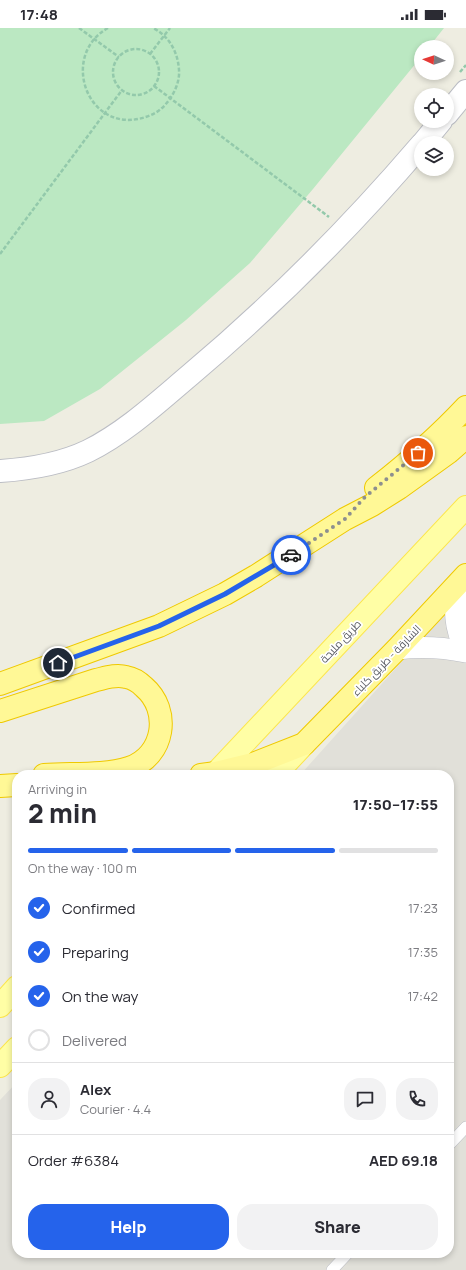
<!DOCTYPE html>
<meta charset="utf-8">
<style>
:root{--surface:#fff;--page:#f2f2f3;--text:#2b2b33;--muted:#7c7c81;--line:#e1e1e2;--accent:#2563eb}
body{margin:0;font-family:Manrope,Cairo,sans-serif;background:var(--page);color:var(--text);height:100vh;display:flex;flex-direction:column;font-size:15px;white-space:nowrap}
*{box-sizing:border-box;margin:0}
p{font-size:13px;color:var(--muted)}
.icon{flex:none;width:22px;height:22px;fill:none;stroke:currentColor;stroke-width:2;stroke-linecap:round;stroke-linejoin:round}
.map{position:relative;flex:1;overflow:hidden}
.sheet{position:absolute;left:12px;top:742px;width:442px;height:488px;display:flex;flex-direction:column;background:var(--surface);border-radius:16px;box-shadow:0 2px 6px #0003}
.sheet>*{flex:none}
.needle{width:26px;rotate:273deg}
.fabs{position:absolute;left:414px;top:12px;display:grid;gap:8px}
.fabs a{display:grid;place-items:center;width:40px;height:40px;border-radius:50%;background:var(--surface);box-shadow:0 2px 6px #0003;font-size:20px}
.pin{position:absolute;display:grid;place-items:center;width:34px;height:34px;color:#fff;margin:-17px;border:2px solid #fff;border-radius:50%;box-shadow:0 1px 4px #0007}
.courier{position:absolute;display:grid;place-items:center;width:40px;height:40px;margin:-20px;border:3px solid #2563eb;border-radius:50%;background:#fff;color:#222;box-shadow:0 1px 5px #0007}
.overview em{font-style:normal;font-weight:800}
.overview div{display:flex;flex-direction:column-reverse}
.overview{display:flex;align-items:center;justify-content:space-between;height:68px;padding:0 16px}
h1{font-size:26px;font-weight:800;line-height:30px}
.bar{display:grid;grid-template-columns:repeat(4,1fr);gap:6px 4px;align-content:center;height:48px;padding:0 16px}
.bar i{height:5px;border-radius:3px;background:var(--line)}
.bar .active{background:var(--accent)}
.bar p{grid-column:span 4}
.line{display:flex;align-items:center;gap:10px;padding:0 16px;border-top:1px solid var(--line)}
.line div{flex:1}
.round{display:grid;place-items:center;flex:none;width:42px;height:42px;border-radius:16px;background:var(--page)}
ol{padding:0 16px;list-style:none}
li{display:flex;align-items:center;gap:12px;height:44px}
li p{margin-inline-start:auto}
li .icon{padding:4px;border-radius:50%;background:var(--accent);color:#fff;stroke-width:4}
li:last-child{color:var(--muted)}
li i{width:22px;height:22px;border:2px solid var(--line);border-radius:50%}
.primary-button{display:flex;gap:8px;margin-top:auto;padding:8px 16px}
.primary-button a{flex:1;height:46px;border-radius:16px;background:var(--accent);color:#fff;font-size:16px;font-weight:800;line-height:46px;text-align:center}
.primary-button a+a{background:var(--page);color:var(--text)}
.status{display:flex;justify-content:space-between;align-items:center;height:28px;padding:0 20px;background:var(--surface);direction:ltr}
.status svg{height:11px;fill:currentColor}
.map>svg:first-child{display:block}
.industrial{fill:#e1e0d9}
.green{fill:#bbe8c2}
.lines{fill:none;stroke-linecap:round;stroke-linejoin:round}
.service-casing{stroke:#bbbdc4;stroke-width:12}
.minor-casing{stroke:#bbbdc4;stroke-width:22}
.tertiary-casing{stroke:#bbbdc4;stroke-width:24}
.primary-casing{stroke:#fce64c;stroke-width:24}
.trunk-casing{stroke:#efc900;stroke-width:24}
.path{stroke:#93c9ab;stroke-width:2.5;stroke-dasharray:4 2;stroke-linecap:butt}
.service{stroke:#fff;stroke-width:11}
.minor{stroke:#fff;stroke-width:21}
.tertiary{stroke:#fff;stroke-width:22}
.primary{stroke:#fffea5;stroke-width:22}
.trunk{stroke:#fff896;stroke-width:22}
.done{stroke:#8d8f8f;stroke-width:4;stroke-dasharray:0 7.2}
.route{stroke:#2563eb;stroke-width:5}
.labels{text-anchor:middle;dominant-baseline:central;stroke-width:3.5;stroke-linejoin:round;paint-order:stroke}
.street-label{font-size:11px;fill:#595c63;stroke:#fff}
</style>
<div class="status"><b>17:48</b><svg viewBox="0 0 49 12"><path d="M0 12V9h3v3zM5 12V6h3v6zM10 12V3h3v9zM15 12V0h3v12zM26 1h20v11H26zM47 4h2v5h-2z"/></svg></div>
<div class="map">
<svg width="466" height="1242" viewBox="0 0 466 1242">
<rect width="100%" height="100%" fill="#eeede1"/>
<path class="industrial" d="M 466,562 L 466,1242 L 0,1242 L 0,1072 L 17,1054 L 17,1225 L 449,1225 L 449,747 L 300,747 Z"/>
<path class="green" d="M 0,0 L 444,0 L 429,19 L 421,19 L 421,29 L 313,161 L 250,235 L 186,292 L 100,361 L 44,393 L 0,396 Z"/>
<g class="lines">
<g class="service-casing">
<g id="service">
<path d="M 449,1117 L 466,1099"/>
<path d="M 332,1242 L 348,1225"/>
</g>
</g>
<g class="minor-casing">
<g id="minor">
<path d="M 460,554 C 453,581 454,599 466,623"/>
<path d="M 397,621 C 422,618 442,619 466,624"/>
</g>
</g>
<g class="tertiary-casing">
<g id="tertiary">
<path d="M 447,86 L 466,63"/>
<path d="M 423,115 L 441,93"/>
<path d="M 0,443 C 30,441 61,436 88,423 C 126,404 158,374 190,347 C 273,277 350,200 421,117"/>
</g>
</g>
<g class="primary-casing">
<g id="primary">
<path d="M 214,747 L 466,479"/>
<path d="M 275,747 L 304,716"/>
<path d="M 0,978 L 17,959"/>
<path d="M 0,1038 L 17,1020"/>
</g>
</g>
<g class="trunk-casing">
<g id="trunk">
<path d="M 376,460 C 408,435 438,409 466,379"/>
<path d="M 0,656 L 159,598 L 225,566 L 256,548 L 345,491 L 372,477 L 399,460 L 449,424 L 466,409"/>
<path d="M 0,683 L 96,652 C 105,650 116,646 126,649 C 132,650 139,654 144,659 C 171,682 165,728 129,740 C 104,748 70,745 44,747"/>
<path d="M 201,747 L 216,745 L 253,736 L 304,716 L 397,621 L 466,547"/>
<path d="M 0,758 L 17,757"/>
</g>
</g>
<g class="path">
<path d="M 79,0 L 119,29"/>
<path d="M 108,0 C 61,26 85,101 138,91 C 148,89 158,85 165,77 C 173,68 180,55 179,42 C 178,24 169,8 153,0"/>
<circle cx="136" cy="44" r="23"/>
<path d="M 150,26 L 170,0"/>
<path d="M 460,44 L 466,37"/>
<path d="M 154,58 L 329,189"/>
<path d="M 0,226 L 122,62"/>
</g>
<use href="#service" class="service"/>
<use href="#minor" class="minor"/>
<use href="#tertiary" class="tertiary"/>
<use href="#primary" class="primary"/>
<use href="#trunk" class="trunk"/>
</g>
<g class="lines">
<path class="done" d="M 291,527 L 345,491 L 365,469 L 418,425"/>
<path class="route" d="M 58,635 L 159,598 L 225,566 L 291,527"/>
</g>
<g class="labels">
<g class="street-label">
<text transform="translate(340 613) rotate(-47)">طريق مليحة</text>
<text transform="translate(386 632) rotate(-46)">الشارقة - طريق كلباء</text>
</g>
</g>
</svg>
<div class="fabs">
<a><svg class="needle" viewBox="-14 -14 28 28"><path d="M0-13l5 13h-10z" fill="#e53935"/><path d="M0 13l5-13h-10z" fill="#7c7c81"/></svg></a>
<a><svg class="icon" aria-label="locate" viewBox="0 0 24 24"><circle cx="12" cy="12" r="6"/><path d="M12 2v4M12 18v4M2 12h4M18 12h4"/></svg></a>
<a><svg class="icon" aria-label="layers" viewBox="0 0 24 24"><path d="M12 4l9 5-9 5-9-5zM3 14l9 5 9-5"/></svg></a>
</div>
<div class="pin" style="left:418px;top:425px;background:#ea580c"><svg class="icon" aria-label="bag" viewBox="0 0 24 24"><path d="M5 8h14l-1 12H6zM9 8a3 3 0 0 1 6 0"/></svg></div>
<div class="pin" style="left:58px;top:635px;background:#1f2937"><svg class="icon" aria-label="home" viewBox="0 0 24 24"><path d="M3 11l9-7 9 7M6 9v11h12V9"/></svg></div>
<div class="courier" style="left:291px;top:527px"><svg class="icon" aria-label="car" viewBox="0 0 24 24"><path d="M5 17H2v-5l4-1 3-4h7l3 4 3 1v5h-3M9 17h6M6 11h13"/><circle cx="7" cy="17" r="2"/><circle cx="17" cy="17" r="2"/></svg></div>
<section class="sheet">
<div class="overview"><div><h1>2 min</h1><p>Arriving in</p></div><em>17:50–17:55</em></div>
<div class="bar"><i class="active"></i><i class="active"></i><i class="active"></i><i></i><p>On the way · 100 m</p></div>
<ol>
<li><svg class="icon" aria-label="check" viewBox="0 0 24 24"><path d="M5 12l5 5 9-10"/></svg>Confirmed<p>17:23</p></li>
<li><svg class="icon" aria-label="check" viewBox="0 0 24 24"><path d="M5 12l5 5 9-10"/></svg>Preparing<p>17:35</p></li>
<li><svg class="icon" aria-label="check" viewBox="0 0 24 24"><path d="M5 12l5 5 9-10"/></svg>On the way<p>17:42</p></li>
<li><i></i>Delivered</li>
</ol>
<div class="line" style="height:72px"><a class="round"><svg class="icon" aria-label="person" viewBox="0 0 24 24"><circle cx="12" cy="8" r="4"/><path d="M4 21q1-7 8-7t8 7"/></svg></a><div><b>Alex</b><p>Courier · 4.4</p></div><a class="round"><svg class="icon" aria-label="chat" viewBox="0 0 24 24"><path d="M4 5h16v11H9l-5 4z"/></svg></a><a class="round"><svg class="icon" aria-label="phone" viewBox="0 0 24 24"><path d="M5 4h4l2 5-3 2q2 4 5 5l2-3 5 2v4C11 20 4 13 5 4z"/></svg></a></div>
<div class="line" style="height:52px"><div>Order #6384</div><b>AED 69.18</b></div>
<div class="primary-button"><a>Help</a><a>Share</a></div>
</section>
</div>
